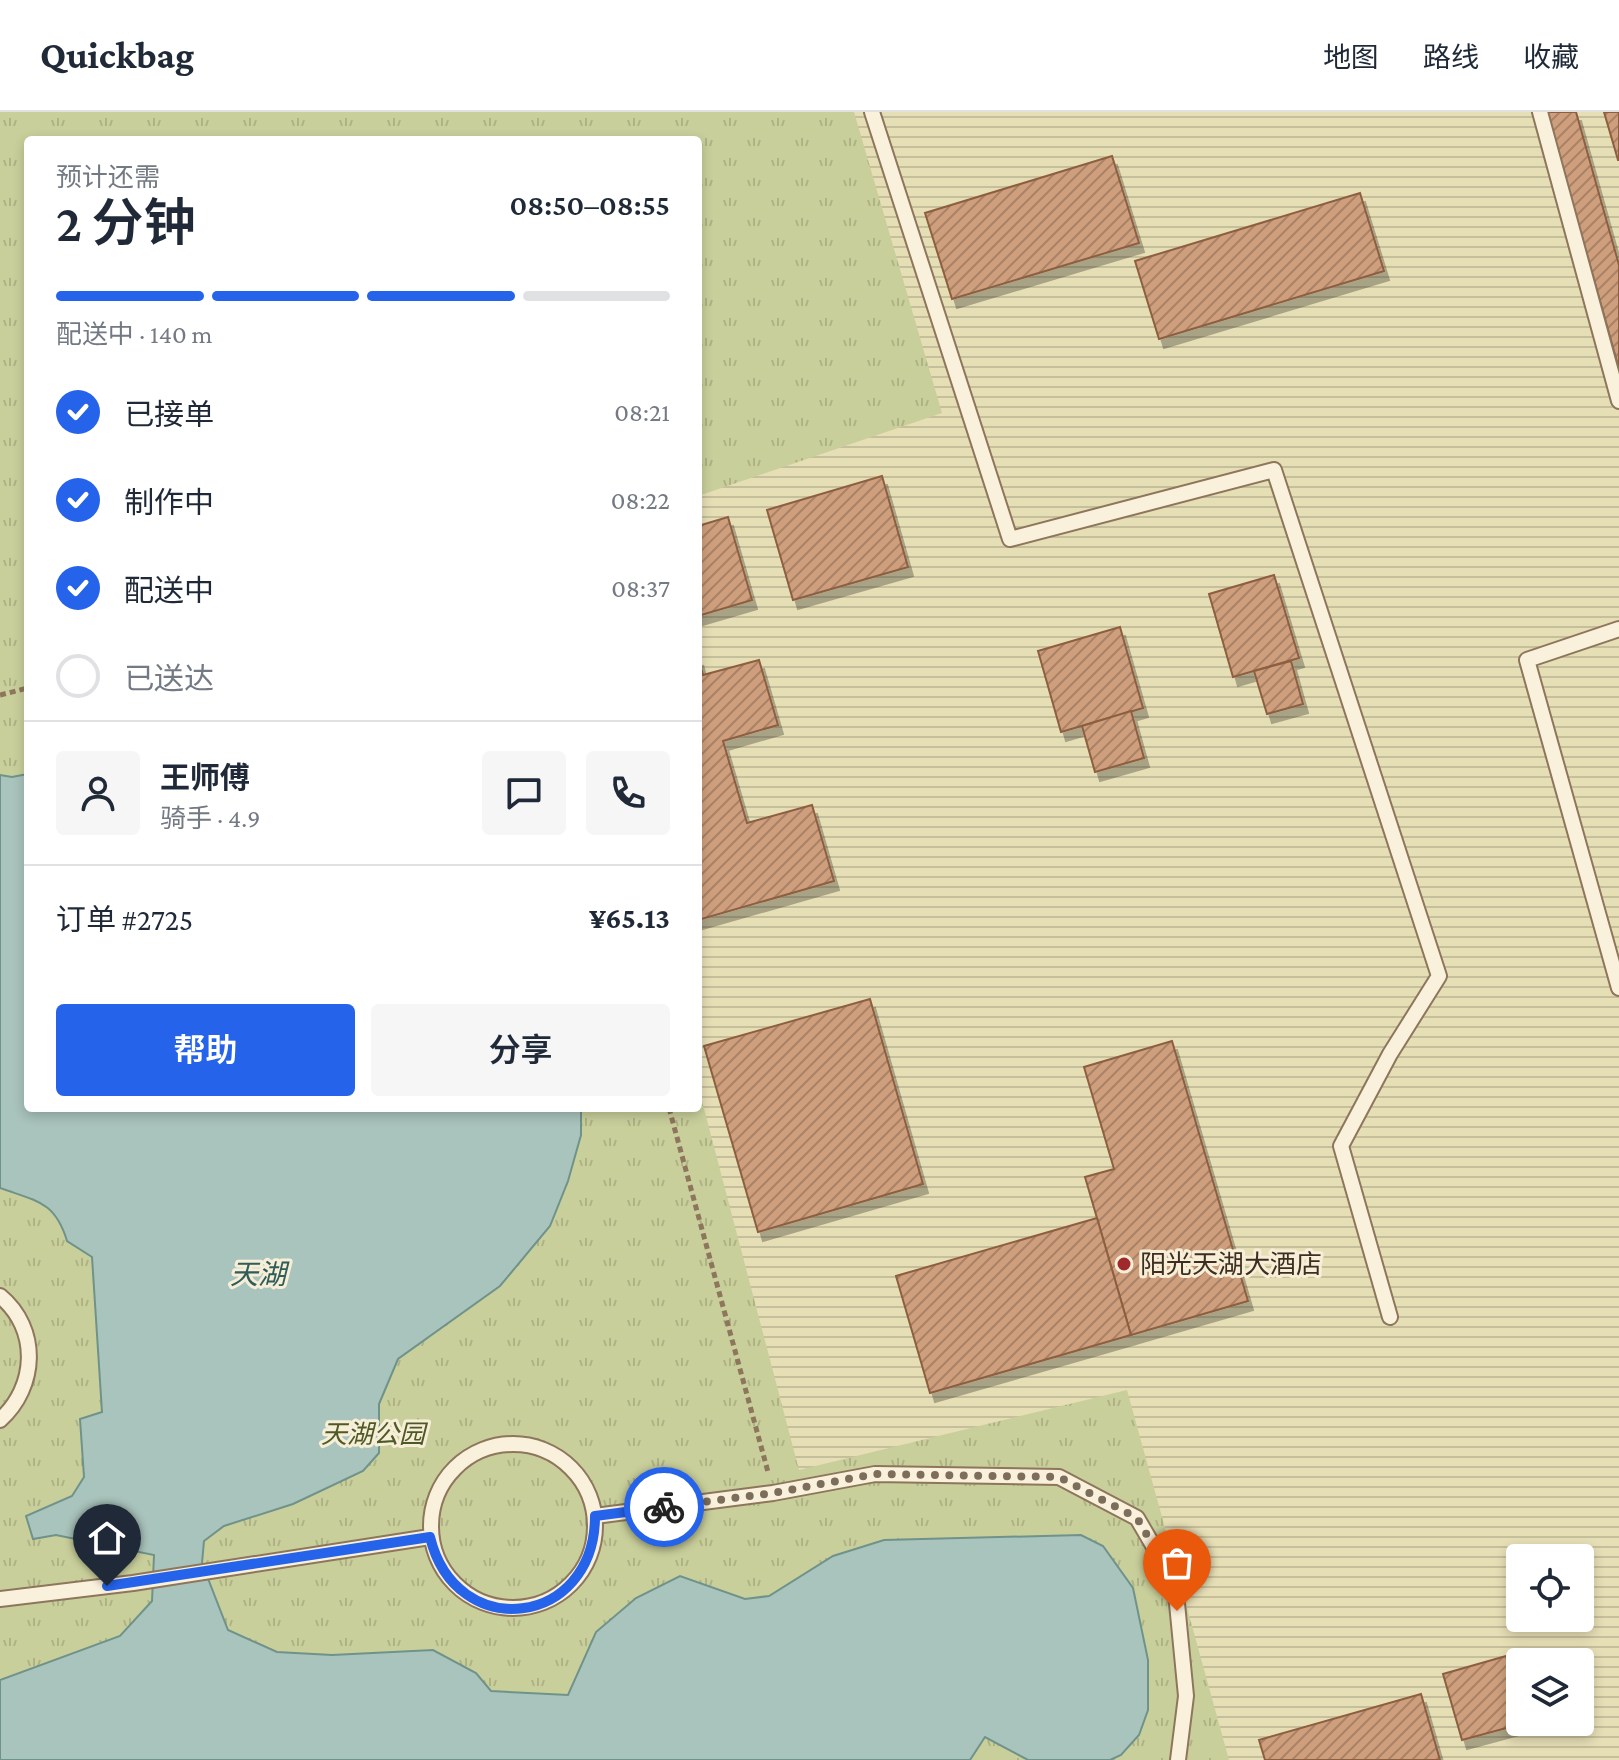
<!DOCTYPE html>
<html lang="zh">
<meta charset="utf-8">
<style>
:root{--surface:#fff;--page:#f6f6f7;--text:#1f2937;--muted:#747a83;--line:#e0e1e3;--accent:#2563eb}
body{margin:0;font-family:"Crimson Pro","Noto Sans SC",serif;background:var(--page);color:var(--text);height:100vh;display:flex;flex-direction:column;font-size:30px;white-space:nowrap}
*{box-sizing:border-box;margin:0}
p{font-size:26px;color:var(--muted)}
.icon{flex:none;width:44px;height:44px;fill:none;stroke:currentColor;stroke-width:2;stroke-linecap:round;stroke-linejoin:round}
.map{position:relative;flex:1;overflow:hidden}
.sheet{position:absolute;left:24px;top:24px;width:678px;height:976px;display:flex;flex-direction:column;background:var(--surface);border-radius:8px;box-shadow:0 4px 12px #0003}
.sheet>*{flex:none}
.controls{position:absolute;left:1506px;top:1432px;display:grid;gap:16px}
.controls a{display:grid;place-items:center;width:88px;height:88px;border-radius:8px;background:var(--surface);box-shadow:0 4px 12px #0003;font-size:40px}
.pin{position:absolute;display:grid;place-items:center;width:68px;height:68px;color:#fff;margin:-82px -34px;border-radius:50% 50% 50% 0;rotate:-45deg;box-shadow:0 0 8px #0007}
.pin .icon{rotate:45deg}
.courier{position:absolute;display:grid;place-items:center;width:80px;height:80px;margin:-40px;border:6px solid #2563eb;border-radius:50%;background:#fff;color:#222;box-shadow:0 2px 10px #0007}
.headline em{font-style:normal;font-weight:600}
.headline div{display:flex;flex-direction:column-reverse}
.headline{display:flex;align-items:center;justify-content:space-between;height:136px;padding:0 32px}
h1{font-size:52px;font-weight:600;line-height:60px}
.bar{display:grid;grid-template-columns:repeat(4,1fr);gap:12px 8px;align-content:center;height:96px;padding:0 32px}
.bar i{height:10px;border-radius:6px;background:var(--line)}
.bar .current{background:var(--accent)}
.bar p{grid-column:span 4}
.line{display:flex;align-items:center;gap:20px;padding:0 32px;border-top:2px solid var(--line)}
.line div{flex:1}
.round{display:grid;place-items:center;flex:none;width:84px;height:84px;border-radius:8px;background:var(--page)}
ol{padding:0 32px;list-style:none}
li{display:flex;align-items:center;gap:24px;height:88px}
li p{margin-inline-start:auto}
li .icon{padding:8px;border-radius:50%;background:var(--accent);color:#fff;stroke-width:4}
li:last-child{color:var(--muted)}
li i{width:44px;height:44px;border:4px solid var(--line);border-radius:50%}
.cta{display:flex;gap:16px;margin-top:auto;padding:16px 32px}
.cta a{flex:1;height:92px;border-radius:8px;background:var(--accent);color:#fff;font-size:32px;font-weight:600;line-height:92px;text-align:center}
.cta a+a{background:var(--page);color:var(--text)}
header{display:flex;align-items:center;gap:48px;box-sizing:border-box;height:112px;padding:0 40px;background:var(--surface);border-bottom:2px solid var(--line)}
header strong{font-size:38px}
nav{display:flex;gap:44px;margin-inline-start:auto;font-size:28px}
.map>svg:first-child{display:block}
.farmland{fill:url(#farmland-rules);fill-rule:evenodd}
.park{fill:url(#park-tufts)}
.water{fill:#a9c4bc;stroke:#6f938a;stroke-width:2}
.building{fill:url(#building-hatch);stroke:#8d5f41;stroke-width:2;filter:url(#shadow)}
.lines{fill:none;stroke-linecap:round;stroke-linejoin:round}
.service-casing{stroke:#8d765c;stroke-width:18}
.path{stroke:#8d765c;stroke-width:5;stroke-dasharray:6 4;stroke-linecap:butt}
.service{stroke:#faf1dc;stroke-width:14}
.done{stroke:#7c6e5b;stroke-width:8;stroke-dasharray:0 14.4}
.route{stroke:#2563eb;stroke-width:10}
.poi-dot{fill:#9e2a2b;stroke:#f7eed8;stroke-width:3}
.labels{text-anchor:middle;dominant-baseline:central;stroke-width:6;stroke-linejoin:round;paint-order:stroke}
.poi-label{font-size:26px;fill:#3d2e20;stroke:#f7eed8;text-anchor:start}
.park-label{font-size:26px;font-style:italic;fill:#4d5a26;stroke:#f7eed8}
.water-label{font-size:28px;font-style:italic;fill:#2f5d5a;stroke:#f7eed8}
</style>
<header>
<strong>Quickbag</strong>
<nav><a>地图</a><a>路线</a><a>收藏</a></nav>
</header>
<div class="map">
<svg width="1619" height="1648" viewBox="0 0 1619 1648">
<defs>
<pattern id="farmland-rules" width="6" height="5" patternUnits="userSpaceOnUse" patternTransform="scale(2)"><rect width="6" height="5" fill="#e6deb5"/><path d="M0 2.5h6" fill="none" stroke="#c6bf9b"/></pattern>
<pattern id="park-tufts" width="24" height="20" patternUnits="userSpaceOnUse" patternTransform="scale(2)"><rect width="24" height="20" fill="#c9cf9b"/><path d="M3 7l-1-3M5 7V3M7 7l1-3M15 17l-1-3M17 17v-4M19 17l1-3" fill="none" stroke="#aeb285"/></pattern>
<pattern id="building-hatch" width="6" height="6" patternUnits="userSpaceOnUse" patternTransform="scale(2)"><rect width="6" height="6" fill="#cf9f7d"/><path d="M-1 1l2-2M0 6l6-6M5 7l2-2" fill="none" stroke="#a98266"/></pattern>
<filter id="shadow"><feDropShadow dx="5" dy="9" stdDeviation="0" flood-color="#0004"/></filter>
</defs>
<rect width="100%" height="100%" fill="#f0e4c8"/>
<path class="farmland" d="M 0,0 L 1619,0 L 1619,1648 L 0,1648 ZM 28,28 L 698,28 L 698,996 L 28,996 ZM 1520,1446 L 1580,1446 L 1580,1506 L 1520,1506 ZM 1520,1550 L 1580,1550 L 1580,1610 L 1520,1610 Z"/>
<path class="park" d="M 0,0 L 854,0 L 942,301 L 698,384 L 698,28 L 28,28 L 28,996 L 698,996 L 698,974 L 799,1358 L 1127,1278 L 1229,1648 L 0,1648 Z"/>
<path class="water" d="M 28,662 L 28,996 L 581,996 L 581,1023 L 568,1069 L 550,1114 L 500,1174 L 398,1247 L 379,1292 L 379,1341 L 363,1359 L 293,1392 L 224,1414 L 204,1429 L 202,1451 L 228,1518 L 277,1540 L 332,1543 L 433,1538 L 476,1561 L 491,1579 L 568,1583 L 596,1520 L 636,1486 L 680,1464 L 745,1487 L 769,1484 L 833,1444 L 884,1428 L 1081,1423 L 1103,1434 L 1133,1476 L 1148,1548 L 1148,1598 L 1139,1623 L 1121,1643 L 1110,1648 L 1028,1648 L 985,1625 L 970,1648 L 0,1648 L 0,1568 L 120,1524 L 152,1489 L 154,1443 L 56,1423 L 33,1427 L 26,1404 L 72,1384 L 84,1365 L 80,1307 L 102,1300 L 92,1145 L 67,1129 C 55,1089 36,1089 0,1076 L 0,663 L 12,665 Z"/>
<g class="building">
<path d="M 1547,0 L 1576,0 L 1619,153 L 1619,257 Z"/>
<path d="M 1604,0 L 1619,0 L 1619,48 L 1618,48 Z"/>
<path d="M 1112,44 L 1139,131 L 952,187 L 925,101 Z"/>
<path d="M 1360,81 L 1384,159 L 1159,227 L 1135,149 Z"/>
<path d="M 882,364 L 908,455 L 793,488 L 767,398 Z"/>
<path d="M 728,405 L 752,488 L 698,504 L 698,414 Z"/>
<path d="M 1274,463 L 1299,546 L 1233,565 L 1209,482 Z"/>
<path d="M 1120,515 L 1143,596 L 1061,620 L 1038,539 Z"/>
<path d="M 698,544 L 703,563 L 759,548 L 778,613 L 723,629 L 747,711 L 812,693 L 834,769 L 698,808 Z"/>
<path d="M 1291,549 L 1303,592 L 1267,602 L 1254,559 Z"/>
<path d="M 1131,599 L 1144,646 L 1095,660 L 1082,614 Z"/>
<path d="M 870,887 L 923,1072 L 758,1120 L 704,934 Z"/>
<path d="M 1172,929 L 1248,1189 L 1131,1223 L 1085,1065 L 1114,1057 L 1084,955 Z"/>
<path d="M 1097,1106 L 1131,1223 L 930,1281 L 896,1164 Z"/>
<path d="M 1506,1544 L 1520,1595 L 1520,1610 L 1525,1611 L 1462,1628 L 1443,1562 Z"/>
<path d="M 1520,1558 L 1520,1594 L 1510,1560 Z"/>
<path d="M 1421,1582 L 1440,1648 L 1265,1648 L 1259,1628 Z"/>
</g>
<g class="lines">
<g class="service-casing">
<g id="service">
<path d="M 872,0 L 1010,427 L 1274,358 L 1439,864 L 1390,942 L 1341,1034 L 1390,1205"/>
<path d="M 1540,0 L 1619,289"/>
<path d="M 1619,517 L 1527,548 L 1619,876"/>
<path d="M 0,1184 C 40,1217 37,1275 0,1308"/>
<circle cx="513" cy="1414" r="82"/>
<path d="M 595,1404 L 773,1381 L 875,1362 L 1059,1365 L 1137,1406 L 1175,1471 L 1186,1584 L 1178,1648"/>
<path d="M 0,1487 L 133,1471 L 430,1425"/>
</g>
</g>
<g class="path">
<path d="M 0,583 L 28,576"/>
<path d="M 669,996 L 768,1360"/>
</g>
<use href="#service" class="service"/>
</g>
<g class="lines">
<path class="done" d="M 664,1395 L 773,1381 L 875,1362 L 1059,1365 L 1137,1406 L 1175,1471 L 1177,1499"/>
<path class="route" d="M 107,1474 L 430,1425 C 456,1532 595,1515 595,1404 L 664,1395"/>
</g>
<circle class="poi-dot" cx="1124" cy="1152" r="8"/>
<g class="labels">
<g class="poi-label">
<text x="1140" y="1152">阳光天湖大酒店</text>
</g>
<g class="park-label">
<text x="373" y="1322">天湖公园</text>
</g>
<g class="water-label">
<text x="258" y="1162">天湖</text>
</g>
</g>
</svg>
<div class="controls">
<a><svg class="icon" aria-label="locate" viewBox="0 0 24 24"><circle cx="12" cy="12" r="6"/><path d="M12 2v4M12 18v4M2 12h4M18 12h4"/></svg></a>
<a><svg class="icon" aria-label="layers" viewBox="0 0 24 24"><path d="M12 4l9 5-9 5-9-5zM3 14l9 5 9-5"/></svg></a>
</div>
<div class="pin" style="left:1177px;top:1499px;background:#ea580c"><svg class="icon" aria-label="bag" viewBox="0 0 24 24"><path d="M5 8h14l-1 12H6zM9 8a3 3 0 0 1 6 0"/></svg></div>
<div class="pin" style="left:107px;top:1474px;background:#1f2937"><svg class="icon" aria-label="home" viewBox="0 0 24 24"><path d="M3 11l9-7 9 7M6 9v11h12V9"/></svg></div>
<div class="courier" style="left:664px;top:1395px"><svg class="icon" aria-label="bike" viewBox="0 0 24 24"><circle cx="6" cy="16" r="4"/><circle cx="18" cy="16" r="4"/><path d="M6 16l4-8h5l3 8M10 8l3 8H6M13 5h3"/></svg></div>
<section class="sheet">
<div class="headline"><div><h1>2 分钟</h1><p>预计还需</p></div><em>08:50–08:55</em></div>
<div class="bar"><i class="current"></i><i class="current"></i><i class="current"></i><i></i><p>配送中 · 140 m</p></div>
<ol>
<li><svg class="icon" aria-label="check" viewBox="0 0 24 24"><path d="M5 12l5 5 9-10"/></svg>已接单<p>08:21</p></li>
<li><svg class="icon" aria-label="check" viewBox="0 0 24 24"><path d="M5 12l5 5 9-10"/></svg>制作中<p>08:22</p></li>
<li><svg class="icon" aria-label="check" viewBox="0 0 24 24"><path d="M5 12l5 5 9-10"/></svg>配送中<p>08:37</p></li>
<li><i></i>已送达</li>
</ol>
<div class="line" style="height:144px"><a class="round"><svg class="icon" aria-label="person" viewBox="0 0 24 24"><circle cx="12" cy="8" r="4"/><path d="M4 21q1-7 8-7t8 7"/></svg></a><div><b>王师傅</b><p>骑手 · 4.9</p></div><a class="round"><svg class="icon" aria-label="chat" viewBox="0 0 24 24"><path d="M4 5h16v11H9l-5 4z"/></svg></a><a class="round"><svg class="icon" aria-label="phone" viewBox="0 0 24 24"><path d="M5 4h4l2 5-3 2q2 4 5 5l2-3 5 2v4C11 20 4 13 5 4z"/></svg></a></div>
<div class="line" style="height:104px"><div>订单 #2725</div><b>¥65.13</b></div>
<div class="cta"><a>帮助</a><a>分享</a></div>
</section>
</div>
